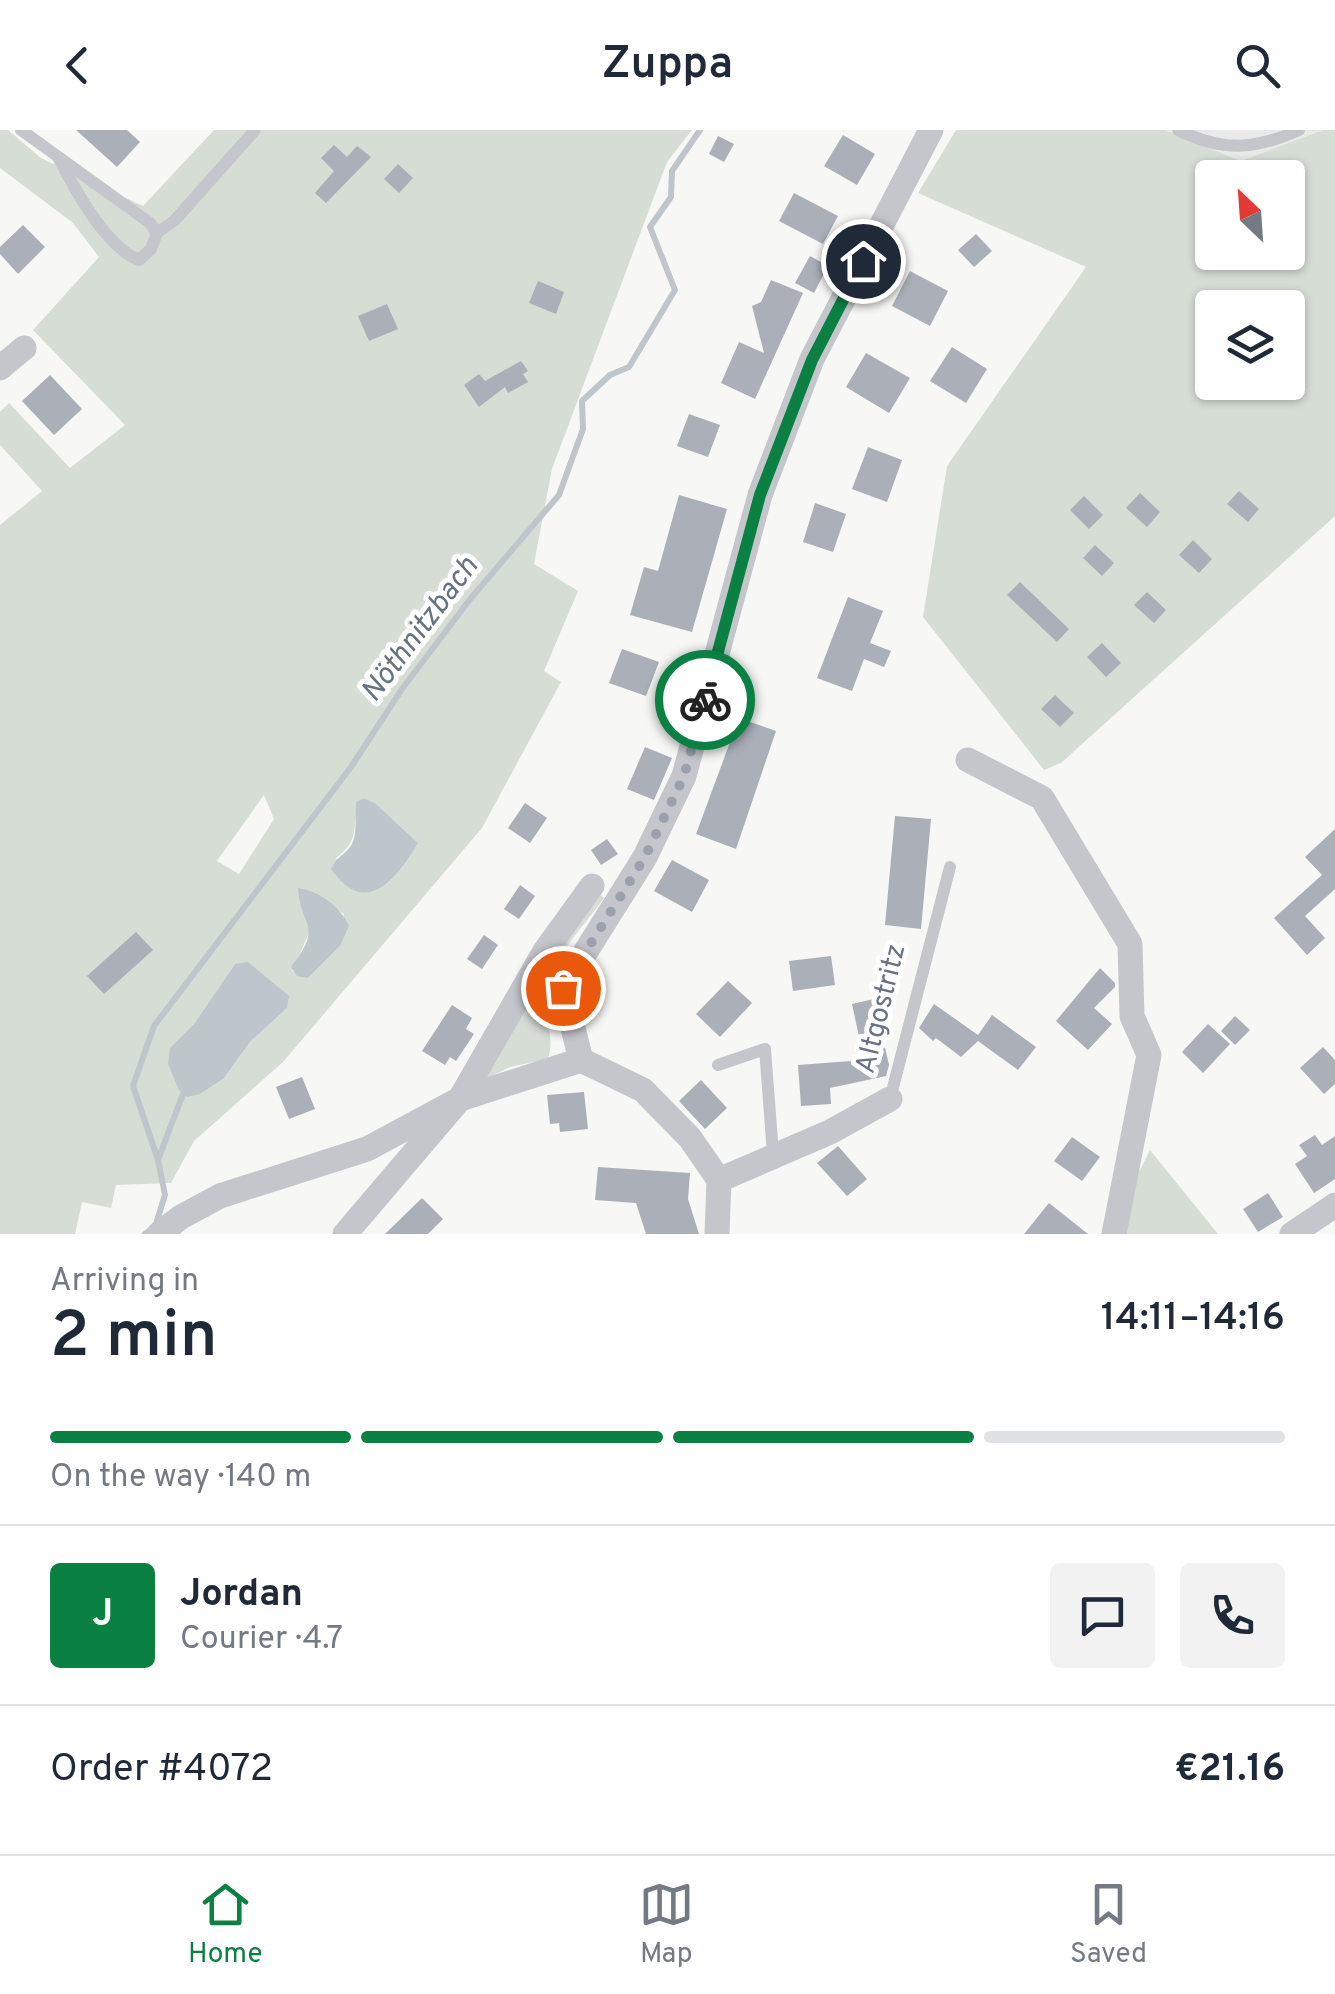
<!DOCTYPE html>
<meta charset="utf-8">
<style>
:root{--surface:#fff;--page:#f2f2f3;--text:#1f2937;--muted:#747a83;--line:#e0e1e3;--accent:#0b8043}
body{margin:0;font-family:Overpass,sans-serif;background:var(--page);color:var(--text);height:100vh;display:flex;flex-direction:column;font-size:38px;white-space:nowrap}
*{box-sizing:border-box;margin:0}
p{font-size:32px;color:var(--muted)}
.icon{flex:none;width:55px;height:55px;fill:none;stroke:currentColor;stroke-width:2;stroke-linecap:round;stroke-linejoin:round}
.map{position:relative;height:1104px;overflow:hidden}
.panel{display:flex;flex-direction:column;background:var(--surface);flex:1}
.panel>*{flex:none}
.needle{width:65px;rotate:335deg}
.buttons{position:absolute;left:1195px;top:30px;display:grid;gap:20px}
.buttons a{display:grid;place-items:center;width:110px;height:110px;border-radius:10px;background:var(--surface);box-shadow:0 2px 8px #0004;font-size:50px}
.pin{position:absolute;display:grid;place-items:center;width:85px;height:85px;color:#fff;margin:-42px;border:5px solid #fff;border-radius:50%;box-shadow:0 2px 10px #0007}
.courier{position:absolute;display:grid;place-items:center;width:100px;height:100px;margin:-50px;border:8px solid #0b8043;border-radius:50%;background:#fff;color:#222;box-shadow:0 2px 12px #0007}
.summary em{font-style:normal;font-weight:600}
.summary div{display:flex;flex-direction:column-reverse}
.summary{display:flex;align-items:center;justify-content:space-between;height:170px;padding:0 50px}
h1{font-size:65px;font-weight:600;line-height:75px}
.bar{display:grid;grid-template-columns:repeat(4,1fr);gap:15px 10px;align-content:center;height:120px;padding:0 50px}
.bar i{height:12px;border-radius:8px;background:var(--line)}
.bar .active{background:var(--accent)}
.bar p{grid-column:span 4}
.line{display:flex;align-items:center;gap:25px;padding:0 50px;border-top:2px solid var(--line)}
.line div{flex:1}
.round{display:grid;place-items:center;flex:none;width:105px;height:105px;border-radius:10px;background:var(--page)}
header{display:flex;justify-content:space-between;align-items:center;height:130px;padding:0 50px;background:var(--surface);font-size:45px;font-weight:600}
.dock{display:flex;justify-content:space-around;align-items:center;height:140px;border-top:2px solid var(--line);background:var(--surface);font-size:28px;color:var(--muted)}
.dock a{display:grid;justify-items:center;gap:5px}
.dock .active{color:var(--accent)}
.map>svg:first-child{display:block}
.built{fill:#e8e9e8}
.green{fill:#d6ddd5;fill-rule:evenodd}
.water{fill:#bec5cb}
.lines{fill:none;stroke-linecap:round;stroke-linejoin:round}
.stream{stroke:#bec5cb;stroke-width:6}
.building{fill:#aaafb8}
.service{stroke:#c4c6cb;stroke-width:12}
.minor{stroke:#c4c6cb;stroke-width:25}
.done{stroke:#9aa1ac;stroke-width:10;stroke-dasharray:0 18}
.route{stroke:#0b8043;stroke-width:12}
.labels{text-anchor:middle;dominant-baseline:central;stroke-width:10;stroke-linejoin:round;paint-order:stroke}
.street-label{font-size:28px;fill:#687285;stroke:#fff}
.water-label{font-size:30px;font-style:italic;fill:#647380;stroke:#fff}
</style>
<header><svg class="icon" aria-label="back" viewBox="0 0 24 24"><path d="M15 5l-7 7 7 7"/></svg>Zuppa<svg class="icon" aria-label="search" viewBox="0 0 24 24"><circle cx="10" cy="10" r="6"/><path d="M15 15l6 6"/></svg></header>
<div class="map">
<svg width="1335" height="1104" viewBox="0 0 1335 1104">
<rect width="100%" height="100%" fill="#f7f8f5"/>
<path class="built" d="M 1165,0 L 1323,0 L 1241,31 Z"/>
<g class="green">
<path d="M 0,0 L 8,0 L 41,28 L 143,76 L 214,0 L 692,0 L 667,32 L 552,339 L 534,434 L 578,461 L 544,541 L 561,552 L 482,698 L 283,932 L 194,1011 L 171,1053 L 116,1055 L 111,1078 L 82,1072 L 75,1104 L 0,1104 L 0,395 L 42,361 L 0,315 L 0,282 L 9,273 L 70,338 L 125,295 L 33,200 L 99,127 L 73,93 L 0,38 ZM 264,665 L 274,689 L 239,744 L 217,731 ZM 364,668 L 375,673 L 418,713 L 335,729 C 360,710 353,700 356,672 ZM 330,775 L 344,784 L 340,816 L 308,848 L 292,841 L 310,801 L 307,785 ZM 235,834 L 287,878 L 250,912 L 224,948 L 170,919 L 194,894 Z"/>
<path d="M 956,0 L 1165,0 L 1241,31 L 1323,0 L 1335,0 L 1335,386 L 1061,633 L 1044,640 L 923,487 L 947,336 L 1086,137 L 918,63 ZM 1212,48 L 1288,48 L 1288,122 L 1212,122 ZM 1212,178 L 1288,178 L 1288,252 L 1212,252 Z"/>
<path d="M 601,765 L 604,768 C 587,792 550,831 546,860 C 542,885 556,905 548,929 L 510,937 L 481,951 L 545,835 Z"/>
<path d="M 1150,1020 L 1218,1104 L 1118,1104 L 1121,1077 Z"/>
</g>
<g class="water">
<path d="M 364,668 L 375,673 L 418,713 C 396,749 366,789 331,739 C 336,727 346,724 352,714 C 358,701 354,685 356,672 Z"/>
<path d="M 298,758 C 319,761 341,777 349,796 L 340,816 L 308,848 L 297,846 L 291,837 C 325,794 300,797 298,758 Z"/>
<path d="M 248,832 L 289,866 L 287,878 L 250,912 L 224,948 L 200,964 L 187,967 L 179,960 L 168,934 L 170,918 L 194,894 L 235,834 Z"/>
</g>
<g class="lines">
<g class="stream">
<path d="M 158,1030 L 133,956 L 154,896 L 351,637 L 402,559 L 471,468 L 559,365 L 583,299 L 582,271 L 610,245 L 629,237 L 675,160 L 650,97 L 671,67 L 672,41 L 700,0"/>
<path d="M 145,1104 L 155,1097 L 165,1065 L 158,1030 L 183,964"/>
</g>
</g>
<g class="building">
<path d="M 76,0 L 127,0 L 140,12 L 117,37 Z"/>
<path d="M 843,5 L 875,24 L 857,55 L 824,36 Z"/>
<path d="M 718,6 L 734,14 L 724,32 L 709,24 Z"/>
<path d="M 334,15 L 347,27 L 357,16 L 371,27 L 326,73 L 315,63 L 334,41 L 321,28 Z"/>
<path d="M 398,34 L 413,48 L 399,63 L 384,49 Z"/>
<path d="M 794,63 L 838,86 L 823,114 L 779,91 Z"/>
<path d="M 23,95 L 45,117 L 18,144 L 0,124 L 0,117 Z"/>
<path d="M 976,104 L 992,121 L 974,137 L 958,120 Z"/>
<path d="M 810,126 L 828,136 L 814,163 L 795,153 Z"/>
<path d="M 910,141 L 948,161 L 930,196 L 892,176 Z"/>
<path d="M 771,150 L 803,163 L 755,269 L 721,253 L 739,212 L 764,223 L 752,176 L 761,172 Z"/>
<path d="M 538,151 L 564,162 L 556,184 L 529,173 Z"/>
<path d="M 387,174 L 398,199 L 369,211 L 358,186 Z"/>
<path d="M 952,217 L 987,239 L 966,273 L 930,251 Z"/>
<path d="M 866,223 L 910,248 L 889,283 L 846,257 Z"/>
<path d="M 521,231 L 528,241 L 523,244 L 528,252 L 508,263 L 505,257 L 479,277 L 464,255 L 479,244 L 485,251 Z"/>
<path d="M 50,245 L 82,279 L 54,305 L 22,271 Z"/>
<path d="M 689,284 L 720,295 L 708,327 L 677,316 Z"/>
<path d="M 868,317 L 902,330 L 887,372 L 852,359 Z"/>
<path d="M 1239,361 L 1259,379 L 1248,392 L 1227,374 Z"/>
<path d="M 1140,363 L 1160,382 L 1147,397 L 1126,378 Z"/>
<path d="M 679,365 L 727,379 L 692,502 L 630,485 L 644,437 L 658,441 Z"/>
<path d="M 1084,366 L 1103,385 L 1089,399 L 1070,380 Z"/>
<path d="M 815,373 L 846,384 L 833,422 L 803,412 Z"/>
<path d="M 1193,410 L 1212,429 L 1199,443 L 1179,425 Z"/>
<path d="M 1095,415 L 1114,433 L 1102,446 L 1083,428 Z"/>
<path d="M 1020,452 L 1069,499 L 1057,512 L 1007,465 Z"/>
<path d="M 1147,462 L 1166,480 L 1154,493 L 1134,475 Z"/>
<path d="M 848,467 L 883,481 L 870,513 L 891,521 L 884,537 L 864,529 L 852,561 L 817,548 Z"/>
<path d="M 1102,513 L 1121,533 L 1106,547 L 1087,527 Z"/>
<path d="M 622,519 L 659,532 L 646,566 L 609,553 Z"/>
<path d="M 1055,565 L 1074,583 L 1060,597 L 1041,579 Z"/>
<path d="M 739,588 L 776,601 L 736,719 L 696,704 Z"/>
<path d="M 645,617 L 672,628 L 654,670 L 627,659 Z"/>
<path d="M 525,673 L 547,688 L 530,713 L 508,698 Z"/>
<path d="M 895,686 L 931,689 L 921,799 L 885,795 Z"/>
<path d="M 1335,699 L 1335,759 L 1305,786 L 1325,808 L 1307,825 L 1274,788 L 1322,745 L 1305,727 Z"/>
<path d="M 607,709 L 618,724 L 601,735 L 591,720 Z"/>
<path d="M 672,730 L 709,750 L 692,782 L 654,761 Z"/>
<path d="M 520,755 L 535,766 L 519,789 L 504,779 Z"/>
<path d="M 136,802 L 153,820 L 104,864 L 87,846 Z"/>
<path d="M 484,805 L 498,815 L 482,839 L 467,829 Z"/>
<path d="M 831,826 L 835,855 L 793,861 L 789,831 Z"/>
<path d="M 1100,838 L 1115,853 L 1115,857 L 1094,878 L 1112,894 L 1088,920 L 1056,891 Z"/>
<path d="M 728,851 L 752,873 L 720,907 L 696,884 Z"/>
<path d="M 874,869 L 889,935 L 886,946 L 830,958 L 831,974 L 801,976 L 798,935 L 864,930 L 852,874 Z"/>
<path d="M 934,874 L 978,905 L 992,885 L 1036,917 L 1018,940 L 978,911 L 961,927 L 936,908 L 933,911 L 919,898 Z"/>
<path d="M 452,875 L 472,888 L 466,899 L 474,904 L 456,931 L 450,927 L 445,935 L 422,921 Z"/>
<path d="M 1235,886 L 1250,900 L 1235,915 L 1221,901 Z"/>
<path d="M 1208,894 L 1230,914 L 1203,943 L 1182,922 Z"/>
<path d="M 1323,917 L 1335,930 L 1335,954 L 1324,964 L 1300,938 Z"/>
<path d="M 302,947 L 315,979 L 289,989 L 276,957 Z"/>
<path d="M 701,950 L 727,978 L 705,999 L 679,971 Z"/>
<path d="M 584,962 L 588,999 L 560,1002 L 559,993 L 550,994 L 547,965 Z"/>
<path d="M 1315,1005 L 1322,1015 L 1335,1006 L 1335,1049 L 1314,1063 L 1295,1034 L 1307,1026 L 1299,1015 Z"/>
<path d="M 1072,1007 L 1100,1027 L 1082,1051 L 1054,1031 Z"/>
<path d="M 838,1016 L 867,1049 L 847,1066 L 817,1033 Z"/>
<path d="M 598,1037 L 690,1043 L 688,1069 L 699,1104 L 646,1104 L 636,1073 L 595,1070 Z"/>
<path d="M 1268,1063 L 1283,1087 L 1258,1102 L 1243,1079 Z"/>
<path d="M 422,1068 L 443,1089 L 428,1104 L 385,1104 Z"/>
<path d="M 1049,1073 L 1088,1104 L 1024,1104 Z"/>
</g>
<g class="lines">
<g class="service">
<path d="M 21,0 L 150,93 L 157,103 L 151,119 L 139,130 C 106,117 75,60 59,29"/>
<path d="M 1178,0 C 1223,22 1254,20 1299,0"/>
<path d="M 157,103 L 175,90 L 255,0"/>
<path d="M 718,935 L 765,919 L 773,1024"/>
<path d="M 890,969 L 950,737"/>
</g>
<g class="minor">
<path d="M 0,238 L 24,218"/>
<path d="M 968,630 L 1042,668 L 1130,814 L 1132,886 L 1149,925 L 1114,1104"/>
<path d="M 719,1050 L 830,1002 L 890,969"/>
<path d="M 159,1104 L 181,1087 L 220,1066 L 367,1019 L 460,969 L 581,930"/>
<path d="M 345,1104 L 460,969 L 545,821 L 592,756"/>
<path d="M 717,1104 L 719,1050 L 690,1008 L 643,960 L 581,930 L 563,858 L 645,727 L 684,646 L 760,365 L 812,229 L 931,0"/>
<path d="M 1292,1104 L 1335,1075"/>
</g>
</g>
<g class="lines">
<path class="done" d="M 563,858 L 645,727 L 684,646 L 705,570"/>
<path class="route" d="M 705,570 L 760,365 L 812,230 L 863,131"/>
</g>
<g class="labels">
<g class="street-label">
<text transform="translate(882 879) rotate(-76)">Altgostritz</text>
</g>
<g class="water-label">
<text transform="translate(421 500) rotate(-53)">Nöthnitzbach</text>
</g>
</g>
</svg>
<div class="buttons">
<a><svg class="needle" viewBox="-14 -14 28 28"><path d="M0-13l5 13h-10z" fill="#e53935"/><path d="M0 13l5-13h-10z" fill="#747a83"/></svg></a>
<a><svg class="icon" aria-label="layers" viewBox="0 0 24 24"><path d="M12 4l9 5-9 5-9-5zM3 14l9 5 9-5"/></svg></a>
</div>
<div class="pin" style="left:563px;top:858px;background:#ea580c"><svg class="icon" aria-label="bag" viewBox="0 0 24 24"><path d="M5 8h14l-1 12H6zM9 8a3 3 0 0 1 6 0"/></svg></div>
<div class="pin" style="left:863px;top:131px;background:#1f2937"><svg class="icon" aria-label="home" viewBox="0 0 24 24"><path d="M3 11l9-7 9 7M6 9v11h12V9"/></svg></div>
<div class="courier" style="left:705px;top:570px"><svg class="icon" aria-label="bike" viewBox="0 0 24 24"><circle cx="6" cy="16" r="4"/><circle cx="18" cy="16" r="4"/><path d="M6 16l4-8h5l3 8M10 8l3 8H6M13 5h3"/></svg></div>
</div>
<section class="panel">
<div class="summary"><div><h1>2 min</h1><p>Arriving in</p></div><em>14:11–14:16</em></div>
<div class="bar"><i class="active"></i><i class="active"></i><i class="active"></i><i></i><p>On the way · 140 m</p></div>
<div class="line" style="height:180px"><b class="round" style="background:var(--accent);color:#fff">J</b><div><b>Jordan</b><p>Courier · 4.7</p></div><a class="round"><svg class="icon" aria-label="chat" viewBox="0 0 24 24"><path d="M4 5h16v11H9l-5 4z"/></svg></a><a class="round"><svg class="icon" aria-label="phone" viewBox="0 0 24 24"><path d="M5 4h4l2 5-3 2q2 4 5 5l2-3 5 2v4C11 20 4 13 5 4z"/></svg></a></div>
<div class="line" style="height:130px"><div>Order #4072</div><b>€21.16</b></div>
</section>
<nav class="dock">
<a class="active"><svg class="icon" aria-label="home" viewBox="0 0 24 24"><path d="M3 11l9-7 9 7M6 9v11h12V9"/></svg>Home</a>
<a><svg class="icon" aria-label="map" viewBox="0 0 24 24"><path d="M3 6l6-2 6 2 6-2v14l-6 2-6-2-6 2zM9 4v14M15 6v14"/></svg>Map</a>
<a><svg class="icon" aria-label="saved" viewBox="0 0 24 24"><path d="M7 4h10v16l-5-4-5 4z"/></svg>Saved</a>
</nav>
